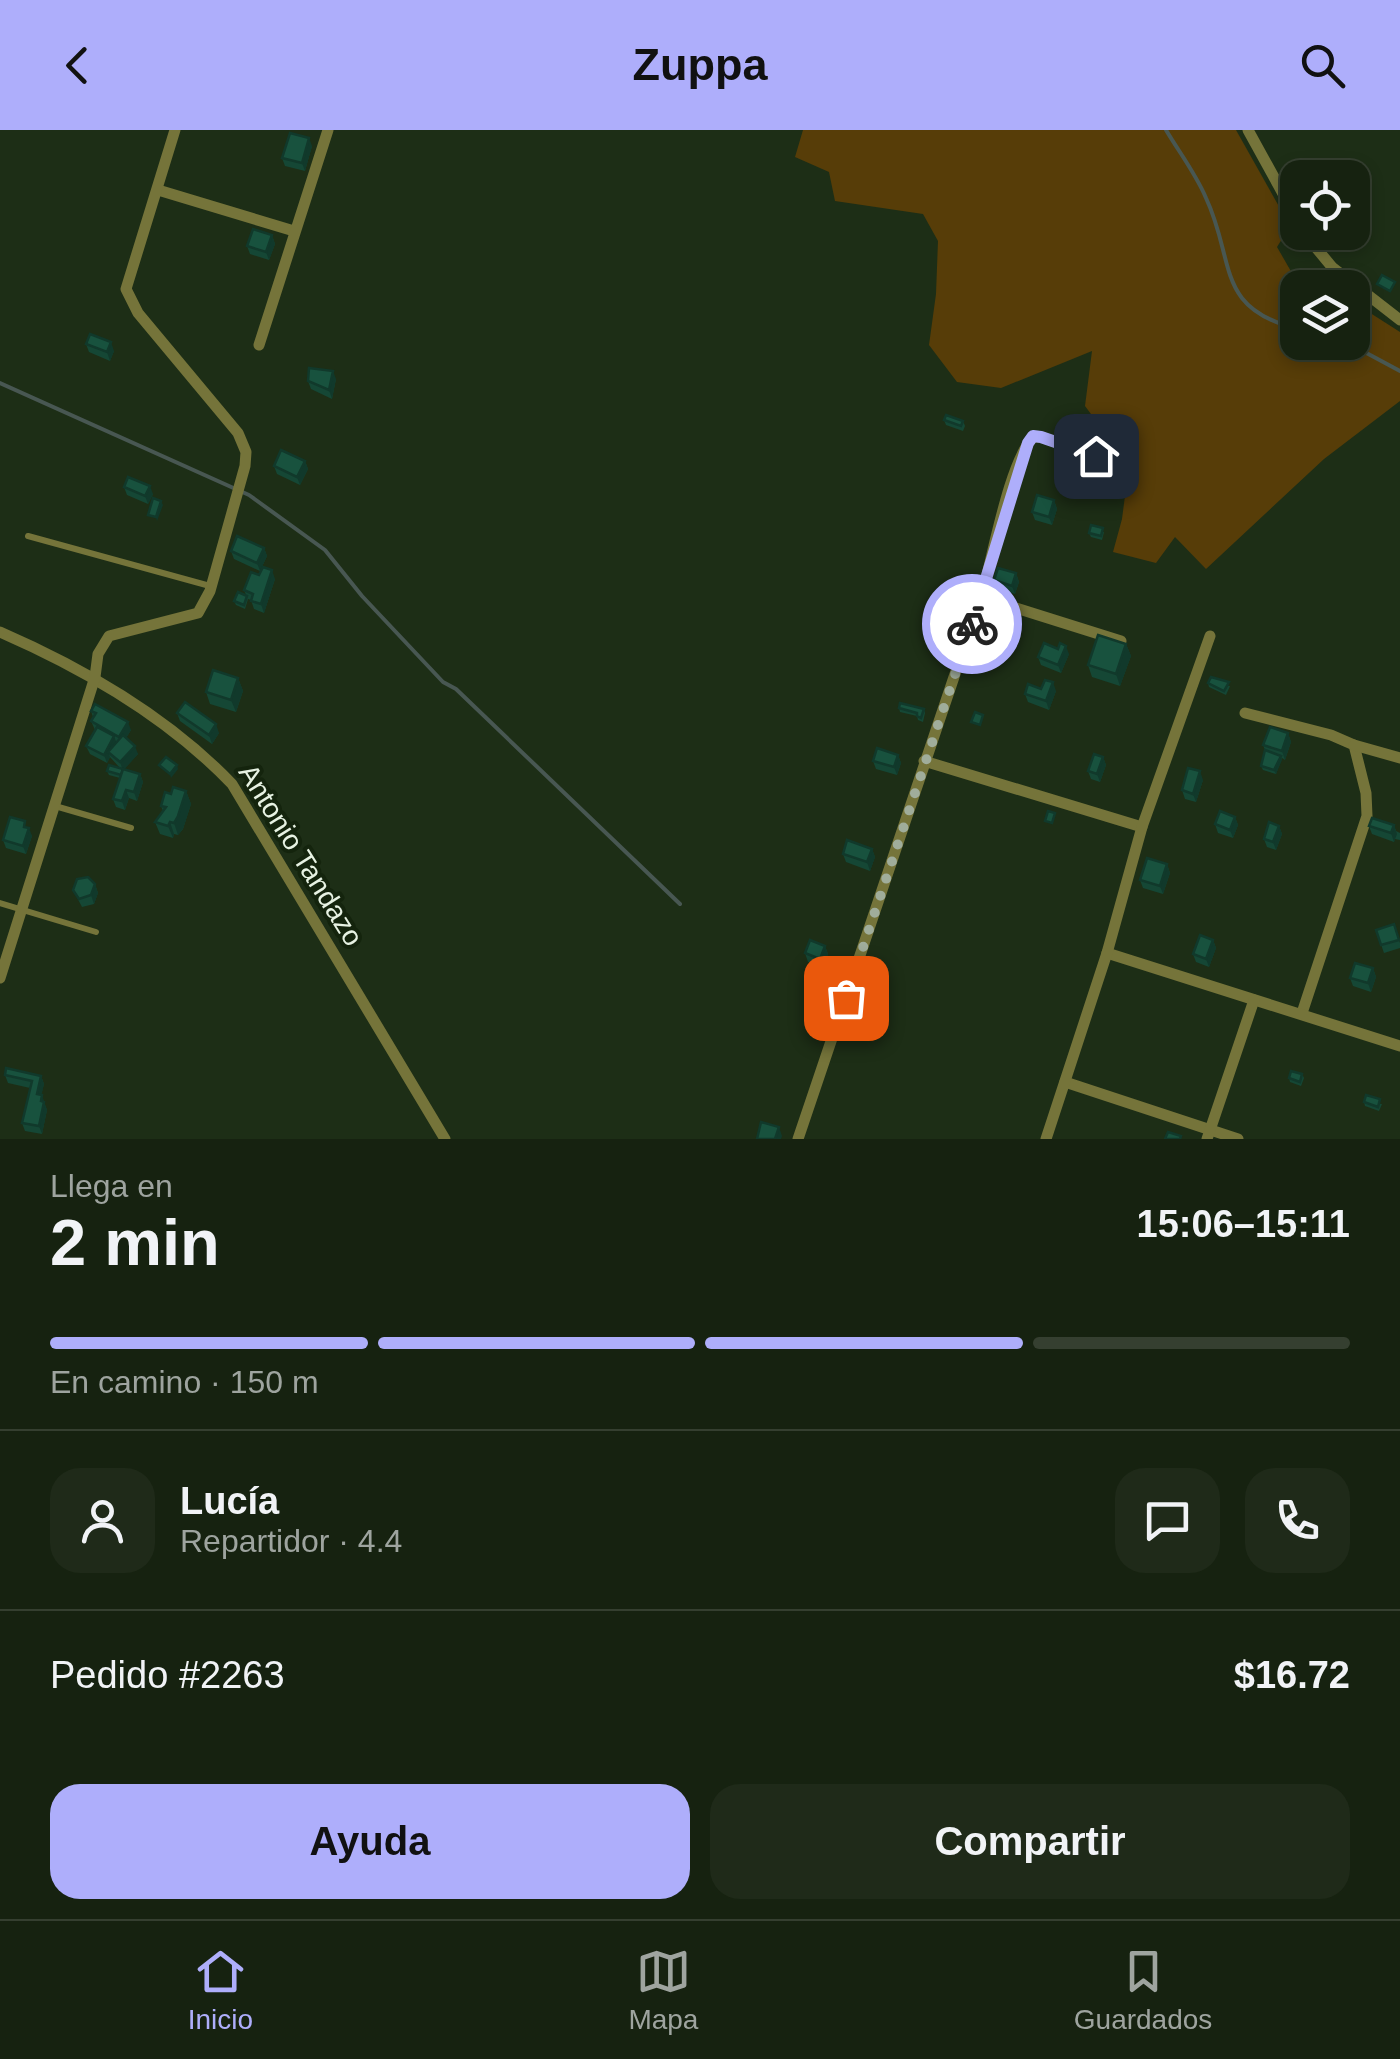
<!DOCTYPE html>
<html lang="es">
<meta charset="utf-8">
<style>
:root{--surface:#162210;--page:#1f2a19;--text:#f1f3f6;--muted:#9ea49f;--line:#353f30;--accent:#aeaefb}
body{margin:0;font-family:Helvetica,sans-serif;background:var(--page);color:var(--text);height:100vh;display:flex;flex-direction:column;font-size:38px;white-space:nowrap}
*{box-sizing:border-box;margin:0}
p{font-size:32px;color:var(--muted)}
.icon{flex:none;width:55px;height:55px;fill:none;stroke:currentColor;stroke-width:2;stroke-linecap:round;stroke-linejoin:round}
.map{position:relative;height:1009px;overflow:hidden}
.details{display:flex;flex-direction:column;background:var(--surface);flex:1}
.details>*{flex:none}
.tools{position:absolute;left:1280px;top:30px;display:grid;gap:20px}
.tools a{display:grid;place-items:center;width:90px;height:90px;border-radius:20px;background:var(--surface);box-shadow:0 5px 15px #0003,0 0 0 2px var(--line);font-size:50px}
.pin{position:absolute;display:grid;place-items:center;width:85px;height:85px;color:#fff;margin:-42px;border-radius:20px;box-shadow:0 5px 15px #0006}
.courier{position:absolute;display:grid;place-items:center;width:100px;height:100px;margin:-50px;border:8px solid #aeaefb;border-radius:50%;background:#fff;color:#222;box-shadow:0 2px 12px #0007}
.overview em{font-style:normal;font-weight:800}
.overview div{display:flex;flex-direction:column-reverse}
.overview{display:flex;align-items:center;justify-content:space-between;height:170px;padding:0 50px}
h1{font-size:65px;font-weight:800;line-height:75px}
.bar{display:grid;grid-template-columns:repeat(4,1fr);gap:15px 10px;align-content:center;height:120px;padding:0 50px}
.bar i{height:12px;border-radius:8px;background:var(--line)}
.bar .selected{background:var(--accent)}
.bar p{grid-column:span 4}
.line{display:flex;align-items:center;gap:25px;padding:0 50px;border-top:2px solid var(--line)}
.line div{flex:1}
.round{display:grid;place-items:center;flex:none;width:105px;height:105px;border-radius:30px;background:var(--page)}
.action{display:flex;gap:20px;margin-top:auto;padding:20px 50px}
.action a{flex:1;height:115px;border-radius:30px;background:var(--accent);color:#111;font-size:40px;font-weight:800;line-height:115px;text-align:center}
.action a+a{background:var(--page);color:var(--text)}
header{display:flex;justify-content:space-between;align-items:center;height:130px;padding:0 50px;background:var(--accent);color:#111;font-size:45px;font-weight:800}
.menu{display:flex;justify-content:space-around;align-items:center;height:140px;border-top:2px solid var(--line);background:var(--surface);font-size:28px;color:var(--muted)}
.menu a{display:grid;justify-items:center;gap:5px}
.menu .selected{color:var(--accent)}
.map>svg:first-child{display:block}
.green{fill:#573d08}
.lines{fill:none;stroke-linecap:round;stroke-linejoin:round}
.stream{stroke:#485752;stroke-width:4}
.service{stroke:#75743a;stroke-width:6}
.minor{stroke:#75743a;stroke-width:11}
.wall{fill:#154735}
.shaded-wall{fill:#11392b}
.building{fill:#18523e;stroke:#11392b;stroke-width:2.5}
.done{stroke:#a0ad9b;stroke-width:10;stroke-dasharray:0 18}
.route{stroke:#aeaefb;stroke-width:12}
.labels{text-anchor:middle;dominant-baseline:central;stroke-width:8;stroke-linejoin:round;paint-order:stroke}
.street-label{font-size:28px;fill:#e7f2e3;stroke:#14240d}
</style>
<header><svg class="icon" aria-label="back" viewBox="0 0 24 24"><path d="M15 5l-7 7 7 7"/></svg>Zuppa<svg class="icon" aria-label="search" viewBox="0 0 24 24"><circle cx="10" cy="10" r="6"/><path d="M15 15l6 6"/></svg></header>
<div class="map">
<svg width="1400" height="1009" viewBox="0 0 1400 1009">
<rect width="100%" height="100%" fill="#1d2e16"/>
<path class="green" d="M 803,0 L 1236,0 L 1290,96 L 1277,117 L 1300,157 L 1298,212 L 1352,212 L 1353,172 L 1400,202 L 1400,271 L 1324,329 L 1206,439 L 1175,407 L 1156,433 L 1113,422 L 1122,389 L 1129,335 L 1085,276 L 1092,221 L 1001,258 L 957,252 L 929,215 L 936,164 L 938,111 L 923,84 L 835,71 L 829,42 L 795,27 Z"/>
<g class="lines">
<g class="stream">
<path d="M 1166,0 C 1179,22 1196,44 1206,68 C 1236,132 1214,178 1298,199"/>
<path d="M 1346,212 L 1400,241"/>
<path d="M 0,253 L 249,365 L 325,420 L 362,466 L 443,552 L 456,559 L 680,774"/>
</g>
<g class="service">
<path d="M 28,406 L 210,456"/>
<path d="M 55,676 L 131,698"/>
<path d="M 0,773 L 96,802"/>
</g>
<g class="minor">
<path d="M 1248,0 L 1298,91"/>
<path d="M 158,60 L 294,101"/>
<path d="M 1303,102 L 1332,137 L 1400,190"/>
<path d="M 259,215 L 328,0"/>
<path d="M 981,467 C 993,428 1008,335 1033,307 L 1041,307 L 1096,326"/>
<path d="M 0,502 C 85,539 168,587 232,654 L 445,1009"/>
<path d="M 1245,583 L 1331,605 L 1354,615 L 1366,663 L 1367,686 L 1302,883"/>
<path d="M 1354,615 L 1400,628"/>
<path d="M 924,631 L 1142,697"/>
<path d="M 1107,823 L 1400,916"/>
<path d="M 0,848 L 95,547 L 98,524 L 109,506 L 198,483 L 210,461 L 245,336 L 246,322 L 238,303 L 138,183 L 126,159 L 175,0"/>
<path d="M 1065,952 L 1238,1009"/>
<path d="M 798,1009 L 981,467 L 1121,511"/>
<path d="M 1046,1009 L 1107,823 L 1142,697 L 1210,506"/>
<path d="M 1207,1009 L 1254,870"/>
</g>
</g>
<g class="wall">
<path d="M 312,16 L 305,41 L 285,36 L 282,28 Z"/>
<path d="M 272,105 L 275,114 L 269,130 L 250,124 L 247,116 Z"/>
<path d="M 86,214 L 114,221 L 110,231 L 89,222 Z"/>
<path d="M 336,249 L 332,269 L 311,259 L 308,251 Z"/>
<path d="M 944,290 L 963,291 L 965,296 L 963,301 L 946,295 Z"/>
<path d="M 305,331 L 308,339 L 300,355 L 277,344 L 274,336 Z"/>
<path d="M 124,357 L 153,364 L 148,374 L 127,365 Z"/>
<path d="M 1054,370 L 1057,379 L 1052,395 L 1035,390 L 1032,382 Z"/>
<path d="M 1104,402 L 1102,410 L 1091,407 L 1089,403 Z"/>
<path d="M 264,418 L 267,426 L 260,441 L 234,429 L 231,421 Z"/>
<path d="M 1016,443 L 1019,452 L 1015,464 L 997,458 L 994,450 Z"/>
<path d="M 259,445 L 275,449 L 264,483 L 254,479 L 251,470 L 248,469 L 245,479 L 236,475 L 234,471 L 246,465 L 244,460 Z"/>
<path d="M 1011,502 L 1012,506 L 1009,516 L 1007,515 L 1008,518 L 1006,525 L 979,516 L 976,507 L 1000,508 Z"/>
<path d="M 1126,514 L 1131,526 L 1120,556 L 1092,547 L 1088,535 Z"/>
<path d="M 1069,524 L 1061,543 L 1041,535 L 1038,527 Z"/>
<path d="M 238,548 L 243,561 L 236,582 L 210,574 L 206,562 Z"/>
<path d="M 1208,553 L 1230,556 L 1226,565 L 1209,557 Z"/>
<path d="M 1041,559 L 1056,561 L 1049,580 L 1028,572 L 1025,564 Z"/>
<path d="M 899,578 L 924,579 L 925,583 L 923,592 L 918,590 L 917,586 L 900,582 Z"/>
<path d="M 91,581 L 131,600 L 126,608 L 138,624 L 124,639 L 140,644 L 143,652 L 137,671 L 129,668 L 125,680 L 116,677 L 113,669 L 120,648 L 109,645 L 107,641 L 120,638 L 110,627 L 107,633 L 90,624 L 86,616 L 95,600 L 91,591 L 93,587 Z"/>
<path d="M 177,583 L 219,603 L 212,614 L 180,591 Z"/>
<path d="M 1288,603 L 1291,612 L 1285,630 L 1282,628 L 1276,644 L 1263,640 L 1261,636 L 1265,620 L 1263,615 Z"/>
<path d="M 898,625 L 901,633 L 897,645 L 876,639 L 873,631 Z"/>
<path d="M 1103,627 L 1106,635 L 1100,652 L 1091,649 L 1088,641 Z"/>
<path d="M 1203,650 L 1196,672 L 1185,669 L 1182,660 Z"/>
<path d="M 186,661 L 191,674 L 183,699 L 178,705 L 174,704 L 173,708 L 160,704 L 155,692 L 163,681 L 161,676 L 171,664 Z"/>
<path d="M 1235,687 L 1238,695 L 1233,708 L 1218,703 L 1215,694 Z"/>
<path d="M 1394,695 L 1396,701 L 1400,703 L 1400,710 L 1395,709 L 1394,712 L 1372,704 L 1369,696 Z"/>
<path d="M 1279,696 L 1282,704 L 1276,720 L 1267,717 L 1264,709 Z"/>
<path d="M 27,698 L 32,706 L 26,724 L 6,718 L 3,710 Z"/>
<path d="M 872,719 L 875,727 L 870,741 L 846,732 L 843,724 Z"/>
<path d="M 1167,734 L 1170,743 L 1163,764 L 1143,758 L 1140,750 Z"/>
<path d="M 95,754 L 98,763 L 94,774 L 82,777 L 73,760 Z"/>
<path d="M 1394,794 L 1400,813 L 1400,818 L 1384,823 L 1376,800 Z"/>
<path d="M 1213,810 L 1216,818 L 1209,837 L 1196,832 L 1193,824 Z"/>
<path d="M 825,816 L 828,824 L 823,837 L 808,832 L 805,823 Z"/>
<path d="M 1373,838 L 1376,847 L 1371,862 L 1353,856 L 1350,848 Z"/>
<path d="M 1302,944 L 1304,948 L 1301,956 L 1290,952 L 1289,948 Z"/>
<path d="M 5,945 L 41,946 L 44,954 L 41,965 L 47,980 L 42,1004 L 25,1001 L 22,993 L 30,958 L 8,953 Z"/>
<path d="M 1364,972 L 1382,974 L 1379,981 L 1365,976 Z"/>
</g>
<g class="shaded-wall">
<path d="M 309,8 L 312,16 L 305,41 L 302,33 Z"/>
<path d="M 272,105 L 275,114 L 269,130 L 266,122 Z"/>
<path d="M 111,212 L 114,221 L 110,231 L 107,222 Z"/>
<path d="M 333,241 L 336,249 L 332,269 L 329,260 Z"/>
<path d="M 305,331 L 308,339 L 300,355 L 297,347 Z"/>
<path d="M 150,356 L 153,364 L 148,374 L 145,366 Z"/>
<path d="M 1054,370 L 1057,379 L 1052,395 L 1049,387 Z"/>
<path d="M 161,371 L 163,375 L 157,391 L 156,387 Z"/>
<path d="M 264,418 L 267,426 L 260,441 L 257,433 Z"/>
<path d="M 272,440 L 275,449 L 264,483 L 261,474 Z"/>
<path d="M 1016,443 L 1019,452 L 1015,464 L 1012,456 Z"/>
<path d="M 1005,509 L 1008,518 L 1006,525 L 1003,517 Z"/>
<path d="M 1126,514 L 1131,526 L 1120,556 L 1116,544 Z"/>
<path d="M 1066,516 L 1069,524 L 1061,543 L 1058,535 Z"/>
<path d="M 238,548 L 243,561 L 236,582 L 231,570 Z"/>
<path d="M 1053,552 L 1056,561 L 1049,580 L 1046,571 Z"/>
<path d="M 128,592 L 131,600 L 122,615 L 119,607 Z"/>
<path d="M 216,594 L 219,603 L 212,614 L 209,605 Z"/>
<path d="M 1288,603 L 1291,612 L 1285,630 L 1282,621 Z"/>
<path d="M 114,606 L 117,614 L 108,622 L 110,627 L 107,633 L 104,625 Z"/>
<path d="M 135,616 L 138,624 L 123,641 L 120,632 Z"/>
<path d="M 898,625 L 901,633 L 897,645 L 894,637 Z"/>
<path d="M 1281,626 L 1282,630 L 1276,644 L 1274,640 Z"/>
<path d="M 1103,627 L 1106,635 L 1100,652 L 1097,644 Z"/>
<path d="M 177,635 L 178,639 L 171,648 L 170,644 Z"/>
<path d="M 1200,641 L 1203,650 L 1196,672 L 1193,664 Z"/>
<path d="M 140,644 L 143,652 L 137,671 L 134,662 Z"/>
<path d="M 126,660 L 129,668 L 125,680 L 122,671 Z"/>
<path d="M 186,661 L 191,674 L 183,699 L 178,705 L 174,693 Z"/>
<path d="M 1235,687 L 1238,695 L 1233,708 L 1230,700 Z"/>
<path d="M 170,692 L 174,704 L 173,708 L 168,696 Z"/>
<path d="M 1394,695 L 1397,704 L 1394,712 L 1391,703 Z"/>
<path d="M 1279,696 L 1282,704 L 1276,720 L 1273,712 Z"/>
<path d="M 29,698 L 32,706 L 26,724 L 23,716 Z"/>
<path d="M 872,719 L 875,727 L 870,741 L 867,732 Z"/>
<path d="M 1167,734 L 1170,743 L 1163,764 L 1160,756 Z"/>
<path d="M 95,754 L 98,763 L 94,774 L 91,765 Z"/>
<path d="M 1213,810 L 1216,818 L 1209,837 L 1206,829 Z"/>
<path d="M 825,816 L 828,824 L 823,837 L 820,829 Z"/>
<path d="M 1373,838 L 1376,847 L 1371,862 L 1368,853 Z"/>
<path d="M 41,946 L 44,954 L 40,972 L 37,964 Z"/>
<path d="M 42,965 L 47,980 L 42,1004 L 39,996 Z"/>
<path d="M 779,997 L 782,1006 L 781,1009 L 775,1009 Z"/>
</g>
<g class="building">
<path d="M 290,3 L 309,8 L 302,33 L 282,28 Z"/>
<path d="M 253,99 L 272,105 L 266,122 L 247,116 Z"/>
<path d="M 1382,145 L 1395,152 L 1390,161 L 1377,154 Z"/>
<path d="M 90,204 L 111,212 L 107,222 L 86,214 Z"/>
<path d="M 309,238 L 333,241 L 329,260 L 308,251 Z"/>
<path d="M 946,285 L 963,291 L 961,296 L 944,290 Z"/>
<path d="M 281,320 L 305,331 L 297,347 L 274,336 Z"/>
<path d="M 128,347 L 150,356 L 145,366 L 124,357 Z"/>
<path d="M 1037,365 L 1054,370 L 1049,387 L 1032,382 Z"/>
<path d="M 153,368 L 161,371 L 156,387 L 148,385 Z"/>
<path d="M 1091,395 L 1103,398 L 1101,406 L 1089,403 Z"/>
<path d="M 237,406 L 264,418 L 257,433 L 231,421 Z"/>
<path d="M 263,437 L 272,440 L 261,474 L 251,471 L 253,464 L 244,460 L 251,442 L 259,445 Z"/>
<path d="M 998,438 L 1016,443 L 1012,456 L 994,450 Z"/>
<path d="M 238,462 L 247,466 L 244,475 L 234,471 Z"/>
<path d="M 978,500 L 1005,509 L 1003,517 L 976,507 Z"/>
<path d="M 1003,500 L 1011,502 L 1008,512 L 1000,508 Z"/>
<path d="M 1098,505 L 1126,514 L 1116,544 L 1088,535 Z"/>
<path d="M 1044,513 L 1058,519 L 1060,513 L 1066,516 L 1058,535 L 1038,527 Z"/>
<path d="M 213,540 L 238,548 L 231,570 L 206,562 Z"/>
<path d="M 1211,547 L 1229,552 L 1224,561 L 1208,553 Z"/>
<path d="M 1045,550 L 1053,552 L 1046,571 L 1025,564 L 1028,554 L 1041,559 Z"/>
<path d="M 185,572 L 216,594 L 209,605 L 177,583 Z"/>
<path d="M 900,573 L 924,579 L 921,588 L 917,586 L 917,583 L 899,578 Z"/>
<path d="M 95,574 L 128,592 L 119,607 L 91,591 L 96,583 L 91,581 Z"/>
<path d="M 975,582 L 983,585 L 980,595 L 971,592 Z"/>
<path d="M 97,597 L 114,606 L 104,625 L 86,616 Z"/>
<path d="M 1270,597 L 1288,603 L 1282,621 L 1263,615 Z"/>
<path d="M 123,605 L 135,616 L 120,632 L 108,622 Z"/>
<path d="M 877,618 L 898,625 L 894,637 L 873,631 Z"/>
<path d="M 1265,620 L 1281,626 L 1274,640 L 1261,636 Z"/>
<path d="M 1094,624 L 1103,627 L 1097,644 L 1088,641 Z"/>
<path d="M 166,627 L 177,635 L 170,644 L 159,635 Z"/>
<path d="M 109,635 L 123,639 L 121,645 L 107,641 Z"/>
<path d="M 1188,638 L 1200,641 L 1193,664 L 1182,660 Z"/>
<path d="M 123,639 L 140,644 L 134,662 L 126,660 L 122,671 L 113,669 Z"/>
<path d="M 173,657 L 186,661 L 178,686 L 174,693 L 170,692 L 168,696 L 155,692 L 166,677 L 161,676 L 165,662 L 171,664 Z"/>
<path d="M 1048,681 L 1055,683 L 1052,693 L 1045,691 Z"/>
<path d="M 1220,681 L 1235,687 L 1230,700 L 1215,694 Z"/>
<path d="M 10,687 L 25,691 L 24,697 L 29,698 L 23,716 L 3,710 Z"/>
<path d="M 1372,688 L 1394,695 L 1391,703 L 1369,696 Z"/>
<path d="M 1269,692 L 1279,696 L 1273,712 L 1264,709 Z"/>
<path d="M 847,710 L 872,719 L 867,732 L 843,724 Z"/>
<path d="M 1147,728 L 1167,734 L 1160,756 L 1140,750 Z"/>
<path d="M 88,747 L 95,754 L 91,765 L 79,769 L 73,760 L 77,749 Z"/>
<path d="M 1394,794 L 1399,810 L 1381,815 L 1376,800 Z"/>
<path d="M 1200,805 L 1213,810 L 1206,829 L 1193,824 Z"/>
<path d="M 810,810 L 825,816 L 820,829 L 805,823 Z"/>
<path d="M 1355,833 L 1373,838 L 1368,853 L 1350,848 Z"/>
<path d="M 6,938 L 41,946 L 37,964 L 42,965 L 41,971 L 44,972 L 39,996 L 22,993 L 32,951 L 5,945 Z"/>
<path d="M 1291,941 L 1302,944 L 1300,952 L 1289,948 Z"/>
<path d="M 1366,965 L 1380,969 L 1378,977 L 1364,972 Z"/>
<path d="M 761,992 L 779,997 L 775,1009 L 757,1009 Z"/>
<path d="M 1168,1002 L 1181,1006 L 1180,1009 L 1165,1009 Z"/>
</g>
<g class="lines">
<path class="done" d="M 846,868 L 972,494"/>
<path class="route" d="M 972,494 L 1028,313 L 1033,306 L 1041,307 L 1096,326"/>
</g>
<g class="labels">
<g class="street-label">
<text transform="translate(301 725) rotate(58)">Antonio Tandazo</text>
</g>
</g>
</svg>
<div class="tools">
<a><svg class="icon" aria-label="locate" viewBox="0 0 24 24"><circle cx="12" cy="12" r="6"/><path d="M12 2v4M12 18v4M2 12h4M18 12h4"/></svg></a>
<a><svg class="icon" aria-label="layers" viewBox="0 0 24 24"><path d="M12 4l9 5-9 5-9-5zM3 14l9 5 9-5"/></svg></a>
</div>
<div class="pin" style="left:846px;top:868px;background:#ea580c"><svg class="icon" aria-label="bag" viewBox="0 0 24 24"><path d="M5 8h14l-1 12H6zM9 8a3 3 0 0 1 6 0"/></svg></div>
<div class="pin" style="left:1096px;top:326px;background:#1f2937"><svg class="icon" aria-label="home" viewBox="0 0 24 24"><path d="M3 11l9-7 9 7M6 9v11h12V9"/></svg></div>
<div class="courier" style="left:972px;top:494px"><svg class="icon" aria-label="bike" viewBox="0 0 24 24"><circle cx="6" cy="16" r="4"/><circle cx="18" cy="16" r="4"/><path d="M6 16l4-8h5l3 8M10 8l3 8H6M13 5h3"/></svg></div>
</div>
<section class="details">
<div class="overview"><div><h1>2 min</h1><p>Llega en</p></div><em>15:06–15:11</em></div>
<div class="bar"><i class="selected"></i><i class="selected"></i><i class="selected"></i><i></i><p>En camino · 150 m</p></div>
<div class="line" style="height:180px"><a class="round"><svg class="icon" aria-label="person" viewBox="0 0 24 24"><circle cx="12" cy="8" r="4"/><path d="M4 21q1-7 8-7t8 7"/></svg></a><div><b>Lucía</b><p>Repartidor · 4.4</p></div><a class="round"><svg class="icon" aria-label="chat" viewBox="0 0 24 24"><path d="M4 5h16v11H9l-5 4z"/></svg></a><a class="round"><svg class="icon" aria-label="phone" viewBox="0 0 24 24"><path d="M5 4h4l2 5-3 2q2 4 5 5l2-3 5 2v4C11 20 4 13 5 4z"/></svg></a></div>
<div class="line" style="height:130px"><div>Pedido #2263</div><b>$16.72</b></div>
<div class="action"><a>Ayuda</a><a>Compartir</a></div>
</section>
<nav class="menu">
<a class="selected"><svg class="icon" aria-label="home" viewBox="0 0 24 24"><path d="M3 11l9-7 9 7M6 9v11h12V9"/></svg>Inicio</a>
<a><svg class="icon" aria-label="map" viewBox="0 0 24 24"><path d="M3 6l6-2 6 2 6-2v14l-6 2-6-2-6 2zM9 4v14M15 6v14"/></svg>Mapa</a>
<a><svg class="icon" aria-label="saved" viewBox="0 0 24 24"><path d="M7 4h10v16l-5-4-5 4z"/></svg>Guardados</a>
</nav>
